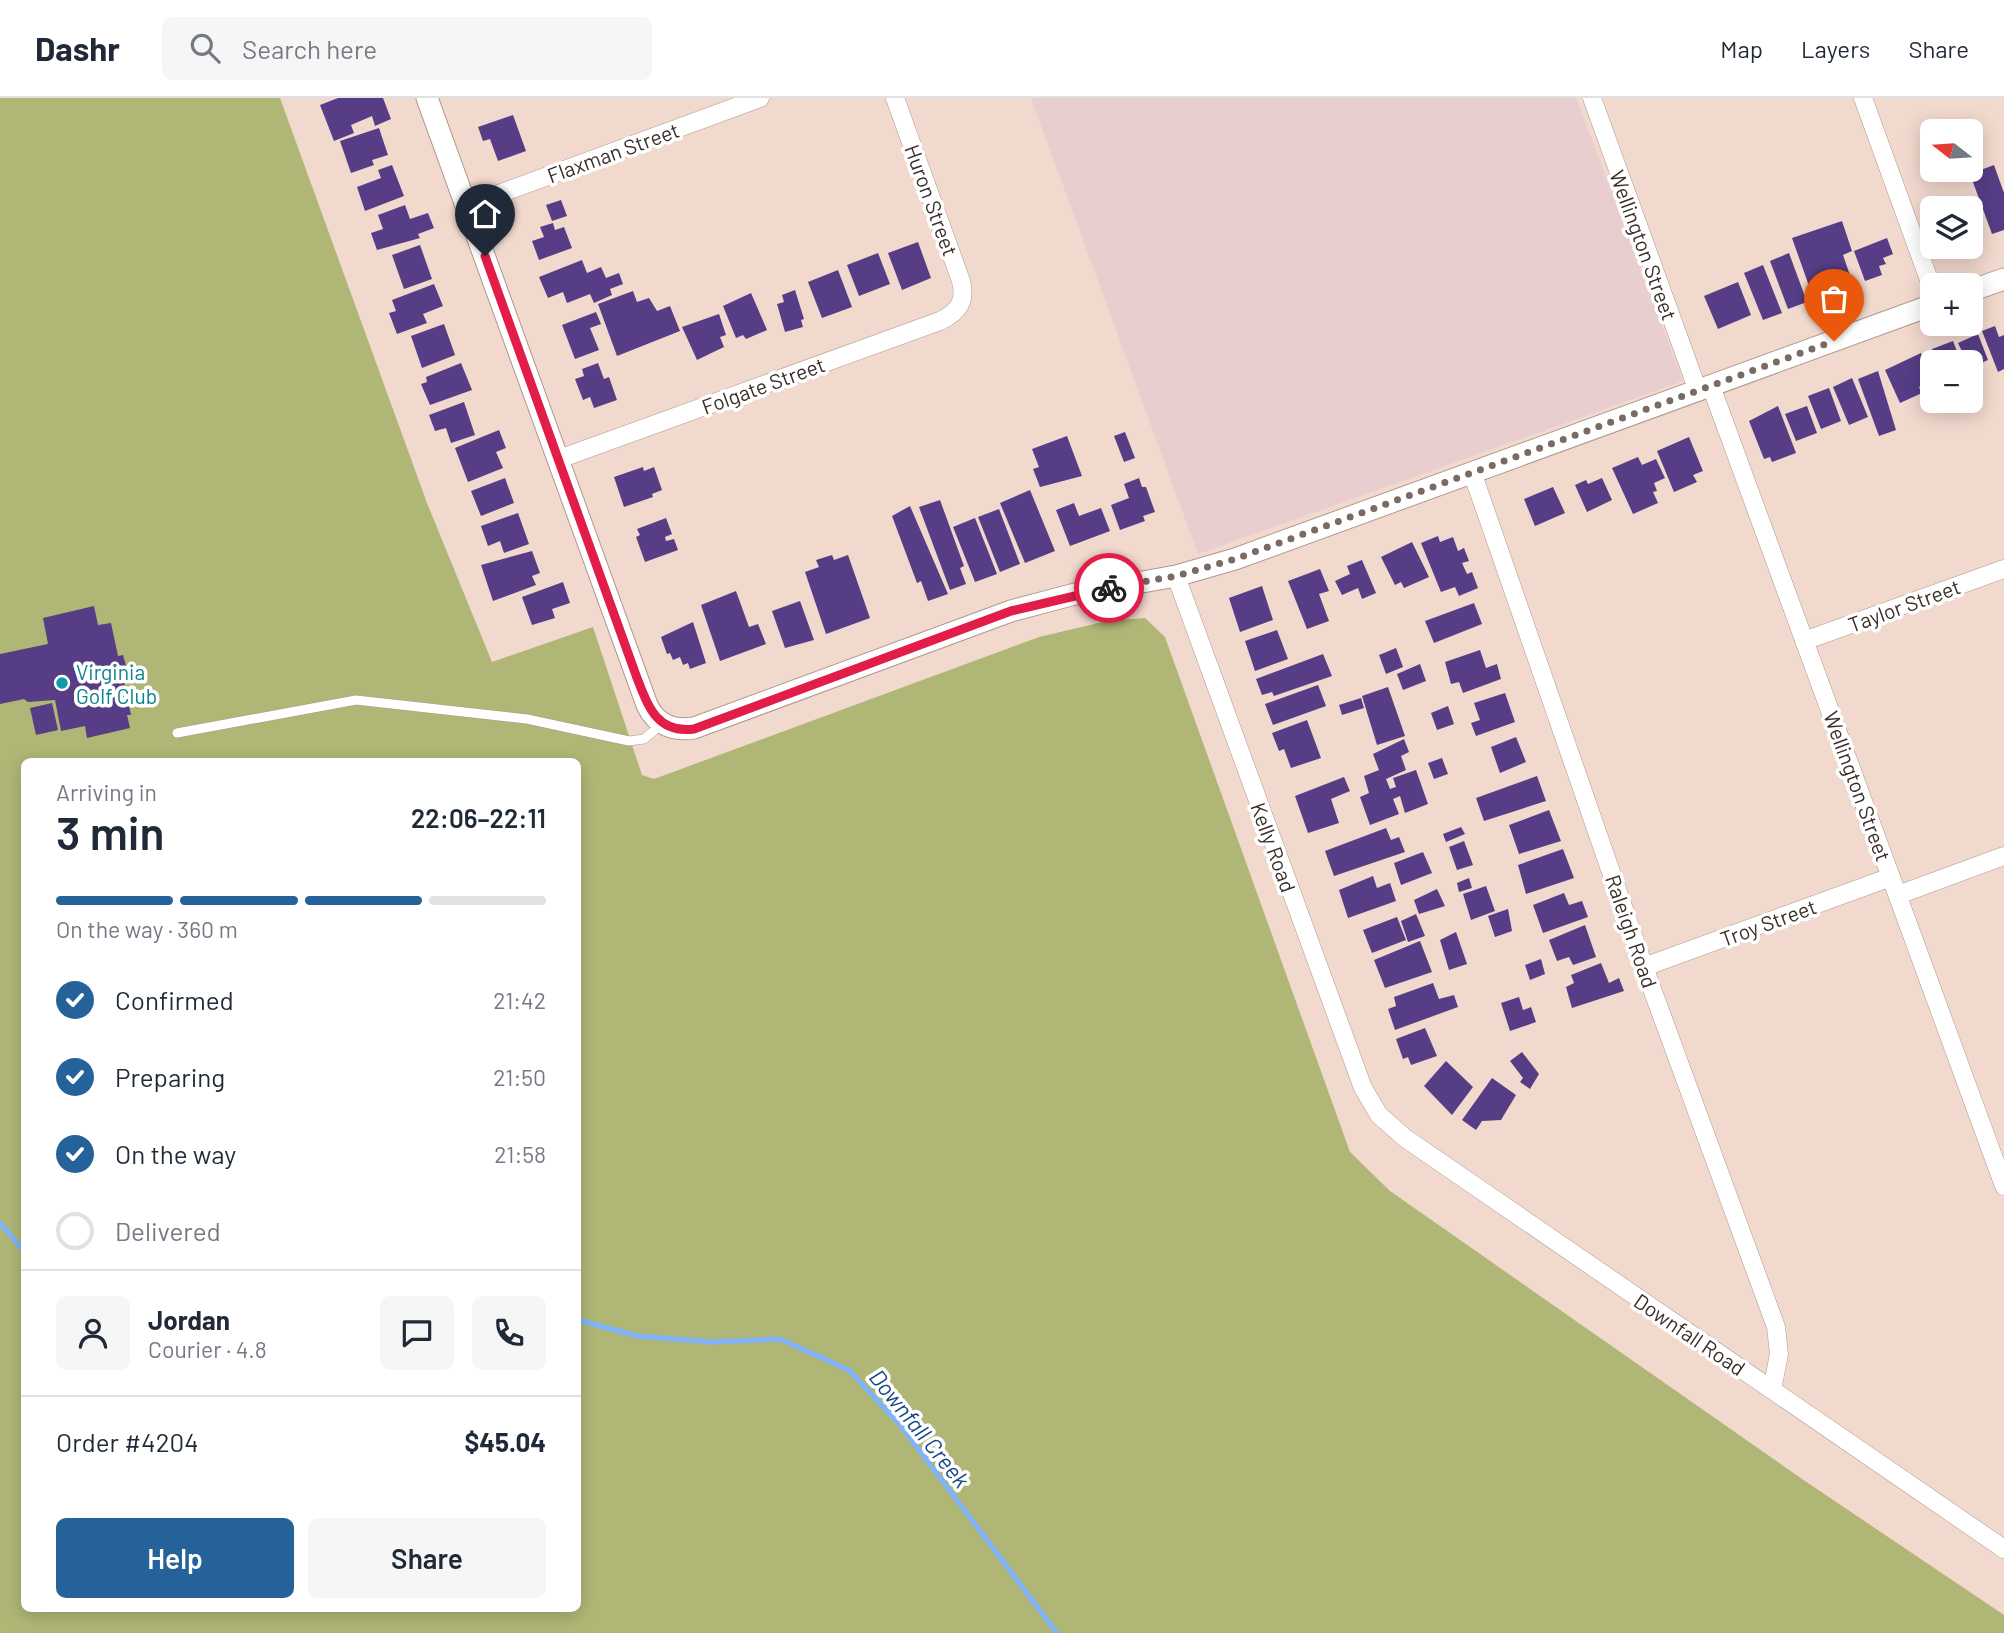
<!DOCTYPE html>
<meta charset="utf-8">
<style>
:root{--surface:#fff;--page:#f6f6f7;--text:#1f2937;--muted:#747a83;--line:#e0e1e3;--accent:#256299}
body{margin:0;font-family:Barlow,sans-serif;background:var(--page);color:var(--text);height:100vh;display:flex;flex-direction:column;font-size:26px;white-space:nowrap}
*{box-sizing:border-box;margin:0}
p{font-size:23px;color:var(--muted)}
.icon{flex:none;width:38px;height:38px;fill:none;stroke:currentColor;stroke-width:2;stroke-linecap:round;stroke-linejoin:round}
.map{position:relative;flex:1;overflow:hidden}
.details{position:absolute;left:21px;top:660px;width:560px;height:854px;display:flex;flex-direction:column;background:var(--surface);border-radius:10px;box-shadow:0 4px 18px #0003}
.details>*{flex:none}
.needle{width:46px;rotate:287deg}
.controls{position:absolute;left:1920px;top:21px;display:grid;gap:14px}
.controls a{display:grid;place-items:center;width:63px;height:63px;border-radius:10px;background:var(--surface);box-shadow:0 4px 18px #0003;font-size:35px}
.pin{position:absolute;display:grid;place-items:center;width:60px;height:60px;color:#fff;margin:-72px -30px;border-radius:50% 50% 50% 0;rotate:-45deg;box-shadow:0 0 7px #0007}
.pin .icon{rotate:45deg}
.courier{position:absolute;display:grid;place-items:center;width:70px;height:70px;margin:-35px;border:5px solid #e11d48;border-radius:50%;background:#fff;color:#222;box-shadow:0 2px 9px #0007}
.overview em{font-style:normal;font-weight:600}
.overview div{display:flex;flex-direction:column-reverse}
.overview{display:flex;align-items:center;justify-content:space-between;height:119px;padding:0 35px}
h1{font-size:46px;font-weight:600;line-height:52px}
.bar{display:grid;grid-template-columns:repeat(4,1fr);gap:10px 7px;align-content:center;height:84px;padding:0 35px}
.bar i{height:9px;border-radius:5px;background:var(--line)}
.bar .active{background:var(--accent)}
.bar p{grid-column:span 4}
.line{display:flex;align-items:center;gap:18px;padding:0 35px;border-top:2px solid var(--line)}
.line div{flex:1}
.round{display:grid;place-items:center;flex:none;width:74px;height:74px;border-radius:10px;background:var(--page)}
ol{padding:0 35px;list-style:none}
li{display:flex;align-items:center;gap:21px;height:77px}
li p{margin-inline-start:auto}
li .icon{padding:7px;border-radius:50%;background:var(--accent);color:#fff;stroke-width:4}
li:last-child{color:var(--muted)}
li i{width:38px;height:38px;border:4px solid var(--line);border-radius:50%}
.action{display:flex;gap:14px;margin-top:auto;padding:14px 35px}
.action a{flex:1;height:80px;border-radius:10px;background:var(--accent);color:#fff;font-size:28px;font-weight:600;line-height:80px;text-align:center}
.action a+a{background:var(--page);color:var(--text)}
header{display:flex;align-items:center;gap:42px;box-sizing:border-box;height:98px;padding:0 35px;background:var(--surface);border-bottom:2px solid var(--line)}
header strong{font-size:33px}
nav{display:flex;gap:38px;margin-inline-start:auto;font-size:24px}
.search{width:490px;height:63px;background:var(--page);display:flex;align-items:center;gap:18px;box-sizing:border-box;padding:0 24px;border-radius:10px;color:var(--muted);font-size:26px}
.map>svg:first-child{display:block}
.industrial{fill:#e8cece}
.green{fill:#b0b776;fill-rule:evenodd}
.lines{fill:none;stroke-linecap:round;stroke-linejoin:round}
.stream{stroke:#7fb4fc;stroke-width:5}
.building{fill:#563d86}
.service-casing{stroke:#af988d;stroke-width:10}
.minor-casing{stroke:#af988d;stroke-width:19}
.tertiary-casing{stroke:#af988d;stroke-width:23}
.service{stroke:#fff;stroke-width:9}
.minor{stroke:#fff;stroke-width:18}
.tertiary{stroke:#fff;stroke-width:21}
.done{stroke:#796a63;stroke-width:7;stroke-dasharray:0 12.6}
.route{stroke:#e11d48;stroke-width:9}
.culture-dot{fill:#0f9aa8;stroke:#fff;stroke-width:2.5}
.labels{text-anchor:middle;dominant-baseline:central;stroke-width:7;stroke-linejoin:round;paint-order:stroke}
.street-label{font-size:21px;fill:#382e2a;stroke:#fff}
.culture-label{font-size:21px;fill:#0d838f;stroke:#fff;text-anchor:start}
.water-label{font-size:23px;font-style:italic;fill:#164887;stroke:#fff}
</style>
<header>
<strong>Dashr</strong>
<div class="search"><svg class="icon" aria-label="search" viewBox="0 0 24 24"><circle cx="10" cy="10" r="6"/><path d="M15 15l6 6"/></svg>Search here</div>
<nav><a>Map</a><a>Layers</a><a>Share</a></nav>
</header>
<div class="map">
<svg width="2004" height="1535" viewBox="0 0 2004 1535">
<rect width="100%" height="100%" fill="#f2d9ce"/>
<path class="industrial" d="M 1031,0 L 1576,0 L 1683,283 L 1198,456 Z"/>
<path class="green" d="M 0,0 L 280,0 L 427,405 L 492,564 L 593,529 L 642,677 L 654,681 L 1039,539 L 1107,523 L 1145,520 L 1165,539 L 1350,1054 L 1390,1093 L 1805,1383 L 2004,1517 L 2004,1535 L 0,1535 ZM 24,663 L 578,663 L 578,1510 L 24,1510 Z"/>
<g class="lines">
<g class="stream">
<path d="M 0,1125 L 24,1153"/>
<path d="M 578,1222 L 637,1238 L 713,1244 L 780,1241 L 849,1272 L 901,1328 L 1057,1535"/>
</g>
</g>
<g class="building">
<path d="M 338,0 L 383,0 L 391,21 L 375,28 L 372,18 L 351,27 L 354,35 L 334,43 L 320,7 Z"/>
<path d="M 513,17 L 526,53 L 498,63 L 490,41 L 483,43 L 478,29 Z"/>
<path d="M 379,30 L 388,57 L 372,62 L 374,67 L 351,75 L 340,43 Z"/>
<path d="M 392,67 L 404,98 L 365,113 L 357,89 L 381,80 L 378,72 Z"/>
<path d="M 1994,67 L 2004,95 L 2004,132 L 1992,136 L 1970,76 Z"/>
<path d="M 561,102 L 567,118 L 552,123 L 546,107 Z"/>
<path d="M 405,107 L 410,121 L 428,115 L 434,130 L 418,136 L 420,140 L 377,152 L 371,135 L 383,131 L 378,117 Z"/>
<path d="M 1842,123 L 1852,153 L 1843,157 L 1854,189 L 1814,202 L 1792,140 Z"/>
<path d="M 553,125 L 555,132 L 564,129 L 572,150 L 539,162 L 532,143 L 544,139 L 540,129 Z"/>
<path d="M 1887,140 L 1893,156 L 1883,160 L 1886,166 L 1879,168 L 1882,177 L 1865,183 L 1854,153 Z"/>
<path d="M 918,144 L 931,180 L 902,192 L 888,155 Z"/>
<path d="M 420,147 L 432,181 L 404,191 L 392,157 Z"/>
<path d="M 878,155 L 890,186 L 859,198 L 847,167 Z"/>
<path d="M 1789,155 L 1807,204 L 1788,211 L 1770,163 Z"/>
<path d="M 582,162 L 587,175 L 601,169 L 606,180 L 619,175 L 623,186 L 610,191 L 612,197 L 594,205 L 590,196 L 567,205 L 563,194 L 548,200 L 539,179 Z"/>
<path d="M 1763,167 L 1782,215 L 1763,222 L 1744,175 Z"/>
<path d="M 838,172 L 852,209 L 822,220 L 808,184 Z"/>
<path d="M 1738,184 L 1751,217 L 1718,231 L 1704,198 Z"/>
<path d="M 434,186 L 443,208 L 423,216 L 427,225 L 397,236 L 389,215 L 396,213 L 392,202 Z"/>
<path d="M 795,192 L 804,221 L 801,222 L 803,229 L 785,234 L 777,206 L 784,204 L 782,197 Z"/>
<path d="M 633,193 L 637,204 L 649,200 L 657,213 L 670,208 L 680,233 L 617,258 L 598,206 Z"/>
<path d="M 751,195 L 767,232 L 746,241 L 743,237 L 736,240 L 723,208 Z"/>
<path d="M 596,214 L 601,226 L 590,230 L 599,252 L 575,261 L 562,227 Z"/>
<path d="M 719,216 L 726,237 L 720,239 L 724,249 L 697,262 L 682,229 Z"/>
<path d="M 444,226 L 455,257 L 422,270 L 411,238 Z"/>
<path d="M 1995,228 L 1999,239 L 2004,237 L 2004,271 L 1998,274 L 1982,233 Z"/>
<path d="M 1978,236 L 1988,262 L 1970,270 L 1958,245 Z"/>
<path d="M 1953,243 L 1961,264 L 1937,264 L 1932,251 Z"/>
<path d="M 1921,255 L 1932,283 L 1919,289 L 1922,295 L 1900,305 L 1885,272 Z"/>
<path d="M 461,265 L 472,292 L 430,307 L 421,286 L 427,284 L 426,279 Z"/>
<path d="M 598,265 L 604,281 L 609,279 L 617,302 L 594,310 L 590,299 L 583,302 L 575,281 L 584,278 L 582,271 Z"/>
<path d="M 1878,273 L 1896,332 L 1879,338 L 1858,281 Z"/>
<path d="M 1852,280 L 1868,319 L 1849,327 L 1833,289 Z"/>
<path d="M 1829,290 L 1841,323 L 1821,331 L 1808,298 Z"/>
<path d="M 464,304 L 475,337 L 451,345 L 446,330 L 435,333 L 429,317 Z"/>
<path d="M 1778,308 L 1796,355 L 1772,364 L 1770,359 L 1764,361 L 1749,323 Z"/>
<path d="M 1807,308 L 1817,335 L 1796,343 L 1785,316 Z"/>
<path d="M 499,332 L 506,350 L 496,354 L 503,370 L 468,384 L 455,350 Z"/>
<path d="M 1125,334 L 1135,360 L 1124,364 L 1114,338 Z"/>
<path d="M 1067,338 L 1082,378 L 1040,389 L 1033,371 L 1039,369 L 1032,351 Z"/>
<path d="M 1689,339 L 1703,373 L 1693,377 L 1697,384 L 1674,394 L 1657,353 Z"/>
<path d="M 1638,359 L 1642,367 L 1656,361 L 1665,380 L 1654,385 L 1657,393 L 1653,394 L 1658,405 L 1633,416 L 1612,370 Z"/>
<path d="M 643,369 L 644,373 L 654,369 L 662,392 L 652,396 L 653,399 L 624,409 L 614,379 Z"/>
<path d="M 505,380 L 514,405 L 481,418 L 471,393 Z"/>
<path d="M 1139,380 L 1142,389 L 1146,389 L 1155,414 L 1143,418 L 1145,423 L 1120,432 L 1111,407 L 1129,400 L 1124,386 Z"/>
<path d="M 1602,380 L 1612,402 L 1587,414 L 1575,387 L 1586,382 L 1588,386 Z"/>
<path d="M 1553,389 L 1565,415 L 1535,428 L 1524,401 Z"/>
<path d="M 1030,392 L 1055,453 L 1025,465 L 1000,405 Z"/>
<path d="M 940,402 L 964,468 L 960,470 L 966,486 L 950,492 L 919,409 Z"/>
<path d="M 1074,405 L 1079,418 L 1101,410 L 1110,433 L 1070,448 L 1056,412 Z"/>
<path d="M 910,408 L 948,496 L 928,503 L 921,483 L 917,485 L 892,418 Z"/>
<path d="M 999,411 L 1020,466 L 1000,474 L 978,419 Z"/>
<path d="M 518,415 L 529,446 L 504,455 L 500,443 L 488,448 L 481,428 Z"/>
<path d="M 666,420 L 672,436 L 665,439 L 666,443 L 674,441 L 678,452 L 645,464 L 636,439 L 640,437 L 637,431 Z"/>
<path d="M 975,420 L 997,476 L 975,484 L 953,429 Z"/>
<path d="M 1438,438 L 1440,444 L 1453,439 L 1458,453 L 1464,450 L 1469,463 L 1462,465 L 1467,476 L 1472,474 L 1478,490 L 1459,498 L 1455,489 L 1441,494 L 1421,445 Z"/>
<path d="M 1412,444 L 1429,479 L 1404,490 L 1401,484 L 1395,487 L 1381,459 Z"/>
<path d="M 532,453 L 540,475 L 532,478 L 536,487 L 493,503 L 481,467 Z"/>
<path d="M 832,457 L 834,462 L 848,457 L 870,520 L 826,536 L 805,474 L 819,469 L 816,462 Z"/>
<path d="M 1362,462 L 1376,495 L 1362,501 L 1358,490 L 1342,497 L 1335,483 L 1350,476 L 1347,468 Z"/>
<path d="M 1320,471 L 1329,493 L 1319,496 L 1329,523 L 1307,531 L 1288,483 Z"/>
<path d="M 563,484 L 570,505 L 552,511 L 555,520 L 532,527 L 522,499 Z"/>
<path d="M 1262,488 L 1273,522 L 1240,534 L 1229,500 Z"/>
<path d="M 736,493 L 749,529 L 758,526 L 766,546 L 720,563 L 701,507 Z"/>
<path d="M 800,503 L 814,542 L 785,550 L 772,513 Z"/>
<path d="M 1474,505 L 1482,526 L 1434,545 L 1425,523 Z"/>
<path d="M 94,508 L 98,527 L 111,525 L 118,558 L 123,557 L 126,568 L 121,569 L 131,617 L 127,617 L 130,630 L 87,640 L 85,628 L 61,633 L 55,602 L 28,604 L 24,601 L 0,606 L 0,556 L 48,546 L 43,520 Z"/>
<path d="M 693,524 L 706,565 L 690,571 L 688,565 L 683,567 L 680,559 L 673,562 L 670,555 L 667,556 L 661,539 Z"/>
<path d="M 1277,532 L 1288,561 L 1255,573 L 1245,543 Z"/>
<path d="M 1396,550 L 1403,569 L 1386,576 L 1379,557 Z"/>
<path d="M 1480,552 L 1486,570 L 1497,566 L 1501,581 L 1463,595 L 1459,584 L 1451,586 L 1445,564 Z"/>
<path d="M 1323,556 L 1332,578 L 1274,598 L 1272,594 L 1262,597 L 1256,581 Z"/>
<path d="M 1420,566 L 1426,583 L 1403,592 L 1397,576 Z"/>
<path d="M 1318,587 L 1326,608 L 1273,627 L 1265,606 Z"/>
<path d="M 1388,589 L 1405,638 L 1377,647 L 1362,598 Z"/>
<path d="M 1505,595 L 1515,624 L 1476,638 L 1471,625 L 1480,622 L 1474,605 Z"/>
<path d="M 1361,600 L 1364,610 L 1342,617 L 1339,607 Z"/>
<path d="M 52,605 L 58,632 L 36,637 L 30,610 Z"/>
<path d="M 1448,608 L 1454,626 L 1437,632 L 1431,615 Z"/>
<path d="M 1307,622 L 1321,660 L 1291,670 L 1284,651 L 1279,653 L 1272,635 Z"/>
<path d="M 1516,639 L 1526,664 L 1500,675 L 1491,649 Z"/>
<path d="M 1404,641 L 1409,654 L 1401,658 L 1406,672 L 1386,681 L 1390,691 L 1396,689 L 1393,680 L 1416,672 L 1428,706 L 1405,715 L 1400,698 L 1393,701 L 1399,716 L 1370,727 L 1360,699 L 1369,695 L 1364,678 L 1379,672 L 1373,656 Z"/>
<path d="M 1442,660 L 1448,676 L 1434,681 L 1428,665 Z"/>
<path d="M 1537,678 L 1546,703 L 1484,723 L 1476,700 Z"/>
<path d="M 1344,679 L 1350,693 L 1331,701 L 1339,725 L 1308,735 L 1295,698 Z"/>
<path d="M 1549,712 L 1561,743 L 1519,756 L 1509,727 Z"/>
<path d="M 1461,729 L 1465,736 L 1446,744 L 1443,736 Z"/>
<path d="M 1386,730 L 1391,742 L 1399,739 L 1405,754 L 1334,778 L 1325,753 Z"/>
<path d="M 1464,743 L 1473,767 L 1457,772 L 1449,749 Z"/>
<path d="M 1563,751 L 1574,780 L 1526,796 L 1518,767 Z"/>
<path d="M 1423,754 L 1432,775 L 1401,787 L 1394,765 Z"/>
<path d="M 1373,778 L 1377,790 L 1390,785 L 1396,803 L 1348,820 L 1339,792 Z"/>
<path d="M 1469,780 L 1472,790 L 1459,794 L 1457,785 Z"/>
<path d="M 1486,788 L 1495,813 L 1471,822 L 1463,796 Z"/>
<path d="M 1437,791 L 1445,808 L 1419,816 L 1414,802 Z"/>
<path d="M 1564,795 L 1569,807 L 1582,803 L 1588,819 L 1543,835 L 1533,807 Z"/>
<path d="M 1508,811 L 1512,833 L 1495,839 L 1488,818 Z"/>
<path d="M 1416,816 L 1425,838 L 1408,844 L 1401,823 Z"/>
<path d="M 1397,819 L 1406,842 L 1372,855 L 1363,832 Z"/>
<path d="M 1585,827 L 1596,859 L 1573,867 L 1569,859 L 1557,863 L 1549,842 Z"/>
<path d="M 1456,834 L 1467,866 L 1449,872 L 1440,842 Z"/>
<path d="M 1420,843 L 1432,874 L 1385,890 L 1374,862 Z"/>
<path d="M 1541,861 L 1545,876 L 1530,882 L 1525,867 Z"/>
<path d="M 1601,865 L 1609,885 L 1619,880 L 1624,893 L 1572,910 L 1566,889 L 1574,885 L 1571,877 Z"/>
<path d="M 1433,885 L 1439,901 L 1454,897 L 1458,909 L 1395,932 L 1388,911 L 1396,908 L 1394,899 Z"/>
<path d="M 1519,899 L 1523,912 L 1531,909 L 1536,924 L 1510,933 L 1501,905 Z"/>
<path d="M 1425,930 L 1437,958 L 1411,967 L 1408,959 L 1403,961 L 1396,941 Z"/>
<path d="M 1522,954 L 1539,976 L 1530,991 L 1520,984 L 1523,980 L 1510,963 Z"/>
<path d="M 1446,963 L 1473,989 L 1452,1017 L 1424,988 Z"/>
<path d="M 1492,980 L 1516,997 L 1501,1022 L 1482,1023 L 1476,1032 L 1462,1022 Z"/>
</g>
<g class="lines">
<g class="service-casing">
<path id="service" d="M 177,635 L 356,602 L 527,621 L 629,643 L 644,641 L 662,626"/>
</g>
<g class="minor-casing">
<g id="minor">
<path d="M 1592,0 L 1698,293"/>
<path d="M 1863,0 L 1932,190"/>
<path d="M 466,108 L 760,0"/>
<path d="M 1711,288 L 2004,1088"/>
<path d="M 559,361 L 940,223 C 959,214 966,203 961,183 L 895,0"/>
<path d="M 1472,374 L 1644,869 L 1776,1229 L 1779,1256 L 1772,1292"/>
<path d="M 1176,478 L 1363,990 L 1379,1017 L 1405,1040 L 2004,1451"/>
<path d="M 1804,543 L 2004,471"/>
<path d="M 1898,797 L 2004,758"/>
<path d="M 1644,869 L 1891,779"/>
</g>
</g>
<g class="tertiary-casing">
<g id="tertiary">
<path d="M 427,0 L 647,607 C 656,627 674,633 694,630 L 1011,513 L 1075,496 L 1176,478 L 1235,461 L 1932,207"/>
<path d="M 1970,193 L 2004,181"/>
</g>
</g>
<use href="#service" class="service"/>
<use href="#minor" class="minor"/>
<use href="#tertiary" class="tertiary"/>
</g>
<g class="lines">
<path class="done" d="M 1109,490 L 1176,478 L 1235,461 L 1834,243"/>
<path class="route" d="M 485,158 L 637,580 C 648,608 657,636 694,631 L 1011,513 L 1109,490"/>
</g>
<circle class="culture-dot" cx="62" cy="585" r="7"/>
<g class="labels">
<g class="street-label">
<text transform="translate(613 54) rotate(-20)">Flaxman Street</text>
<text transform="translate(932 102) rotate(70)">Huron Street</text>
<text transform="translate(1644 147) rotate(70)">Wellington Street</text>
<text transform="translate(763 287) rotate(-20)">Folgate Street</text>
<text transform="translate(1904 507) rotate(-20)">Taylor Street</text>
<text transform="translate(1858 688) rotate(70)">Wellington Street</text>
<text transform="translate(1274 749) rotate(70)">Kelly Road</text>
<text transform="translate(1768 824) rotate(-20)">Troy Street</text>
<text transform="translate(1632 833) rotate(71)">Raleigh Road</text>
<text transform="translate(1690 1236) rotate(34)">Downfall Road</text>
</g>
<g class="culture-label">
<text x="76" y="573">Virginia<tspan x="76" dy="24">Golf Club</tspan></text>
</g>
<g class="water-label">
<text transform="translate(920 1330) rotate(51)">Downfall Creek</text>
</g>
</g>
</svg>
<div class="controls">
<a><svg class="needle" viewBox="-14 -14 28 28"><path d="M0-13l5 13h-10z" fill="#e53935"/><path d="M0 13l5-13h-10z" fill="#747a83"/></svg></a>
<a><svg class="icon" aria-label="layers" viewBox="0 0 24 24"><path d="M12 4l9 5-9 5-9-5zM3 14l9 5 9-5"/></svg></a>
<a>+</a>
<a>−</a>
</div>
<div class="pin" style="left:1834px;top:243px;background:#ea580c"><svg class="icon" aria-label="bag" viewBox="0 0 24 24"><path d="M5 8h14l-1 12H6zM9 8a3 3 0 0 1 6 0"/></svg></div>
<div class="pin" style="left:485px;top:158px;background:#1f2937"><svg class="icon" aria-label="home" viewBox="0 0 24 24"><path d="M3 11l9-7 9 7M6 9v11h12V9"/></svg></div>
<div class="courier" style="left:1109px;top:490px"><svg class="icon" aria-label="bike" viewBox="0 0 24 24"><circle cx="6" cy="16" r="4"/><circle cx="18" cy="16" r="4"/><path d="M6 16l4-8h5l3 8M10 8l3 8H6M13 5h3"/></svg></div>
<section class="details">
<div class="overview"><div><h1>3 min</h1><p>Arriving in</p></div><em>22:06–22:11</em></div>
<div class="bar"><i class="active"></i><i class="active"></i><i class="active"></i><i></i><p>On the way · 360 m</p></div>
<ol>
<li><svg class="icon" aria-label="check" viewBox="0 0 24 24"><path d="M5 12l5 5 9-10"/></svg>Confirmed<p>21:42</p></li>
<li><svg class="icon" aria-label="check" viewBox="0 0 24 24"><path d="M5 12l5 5 9-10"/></svg>Preparing<p>21:50</p></li>
<li><svg class="icon" aria-label="check" viewBox="0 0 24 24"><path d="M5 12l5 5 9-10"/></svg>On the way<p>21:58</p></li>
<li><i></i>Delivered</li>
</ol>
<div class="line" style="height:126px"><a class="round"><svg class="icon" aria-label="person" viewBox="0 0 24 24"><circle cx="12" cy="8" r="4"/><path d="M4 21q1-7 8-7t8 7"/></svg></a><div><b>Jordan</b><p>Courier · 4.8</p></div><a class="round"><svg class="icon" aria-label="chat" viewBox="0 0 24 24"><path d="M4 5h16v11H9l-5 4z"/></svg></a><a class="round"><svg class="icon" aria-label="phone" viewBox="0 0 24 24"><path d="M5 4h4l2 5-3 2q2 4 5 5l2-3 5 2v4C11 20 4 13 5 4z"/></svg></a></div>
<div class="line" style="height:91px"><div>Order #4204</div><b>$45.04</b></div>
<div class="action"><a>Help</a><a>Share</a></div>
</section>
</div>
